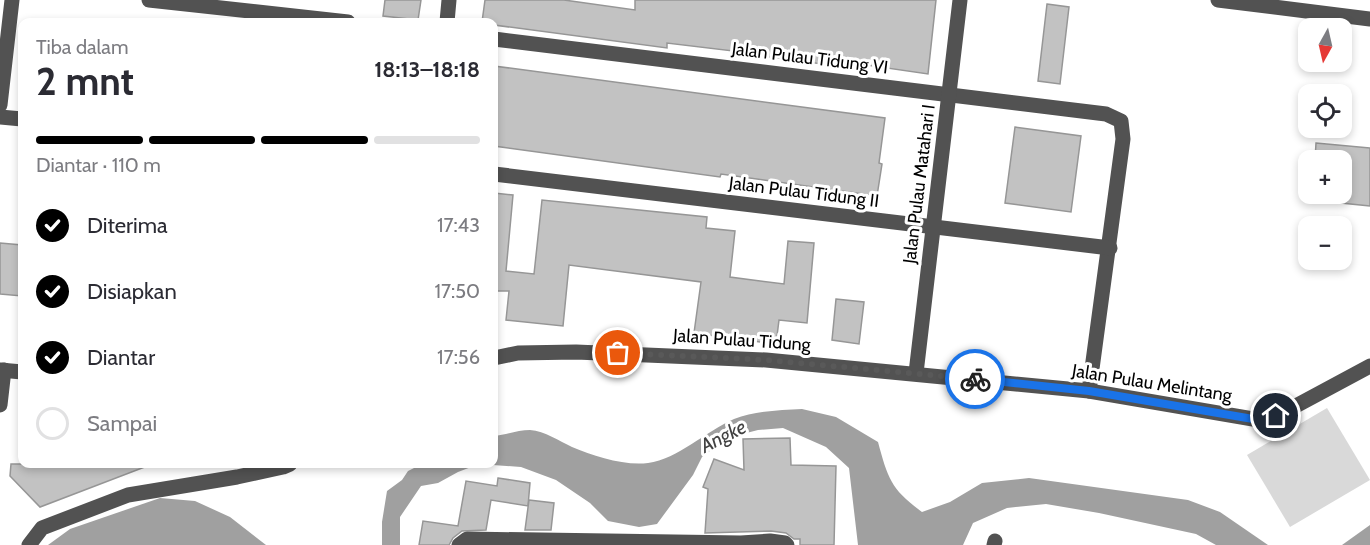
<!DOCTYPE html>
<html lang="id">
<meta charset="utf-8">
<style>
:root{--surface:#fff;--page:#f7f7f7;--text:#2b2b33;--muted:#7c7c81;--line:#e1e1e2;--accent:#000}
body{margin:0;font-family:Cabin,sans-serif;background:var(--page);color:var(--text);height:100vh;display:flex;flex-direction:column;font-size:22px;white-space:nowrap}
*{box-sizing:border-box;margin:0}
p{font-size:20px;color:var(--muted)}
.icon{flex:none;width:33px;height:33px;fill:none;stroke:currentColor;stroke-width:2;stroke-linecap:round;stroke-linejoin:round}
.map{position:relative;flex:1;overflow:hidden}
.sheet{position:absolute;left:18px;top:18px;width:480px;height:450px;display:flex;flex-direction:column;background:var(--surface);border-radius:12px;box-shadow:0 3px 9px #0003}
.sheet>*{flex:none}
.needle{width:39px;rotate:188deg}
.buttons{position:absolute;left:1298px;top:18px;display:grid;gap:12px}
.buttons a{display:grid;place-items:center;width:54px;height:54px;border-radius:12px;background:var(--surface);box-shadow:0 3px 9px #0003;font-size:30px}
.pin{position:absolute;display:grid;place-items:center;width:51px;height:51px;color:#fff;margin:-26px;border:3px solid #fff;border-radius:50%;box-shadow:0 2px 6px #0007}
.courier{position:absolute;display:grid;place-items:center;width:60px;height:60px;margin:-30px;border:4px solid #1a73e8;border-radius:50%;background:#fff;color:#222;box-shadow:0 2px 8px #0007}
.headline em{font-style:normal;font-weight:700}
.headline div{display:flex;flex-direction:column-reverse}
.headline{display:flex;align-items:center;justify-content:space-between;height:102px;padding:0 18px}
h1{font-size:39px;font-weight:700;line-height:45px}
.bar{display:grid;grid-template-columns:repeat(4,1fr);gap:9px 6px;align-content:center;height:72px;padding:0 18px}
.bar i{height:8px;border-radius:4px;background:var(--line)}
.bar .selected{background:var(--accent)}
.bar p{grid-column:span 4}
ol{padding:0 18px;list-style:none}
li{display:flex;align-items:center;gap:18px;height:66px}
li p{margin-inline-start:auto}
li .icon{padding:6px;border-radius:50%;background:var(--accent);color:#fff;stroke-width:4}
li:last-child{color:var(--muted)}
li i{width:33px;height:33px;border:3px solid var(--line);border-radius:50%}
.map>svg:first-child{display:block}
.green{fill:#d9d9d9}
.water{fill:#a0a0a0}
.building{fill:#c2c2c2;stroke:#969696;stroke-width:1.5}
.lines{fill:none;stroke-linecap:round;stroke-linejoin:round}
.minor{stroke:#525252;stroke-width:15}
.done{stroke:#595959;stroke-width:6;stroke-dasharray:0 10.8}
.route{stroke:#1a73e8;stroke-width:8}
.labels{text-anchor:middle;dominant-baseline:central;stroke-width:6;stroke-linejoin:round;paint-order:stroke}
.street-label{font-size:18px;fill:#000;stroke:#fff}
.water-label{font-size:20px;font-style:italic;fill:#414141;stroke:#fff}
</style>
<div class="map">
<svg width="1370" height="545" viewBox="0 0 1370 545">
<rect width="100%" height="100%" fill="#fff"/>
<path class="green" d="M 1327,408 L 1370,480 L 1290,527 L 1247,455 Z"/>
<g class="water">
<path d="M 802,409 L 836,417 L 878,442 C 888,479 891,489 922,512 L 950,502 L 982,483 L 1029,478 L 1188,500 L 1220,512 L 1268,545 L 1216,545 L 1196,534 L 1099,513 L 1046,504 L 1007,508 L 973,523 L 963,545 L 858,545 L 849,468 L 826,447 L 783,428 L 758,430 L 727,438 L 702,457 L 693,475 L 657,524 L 639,527 L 608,521 L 590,503 L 556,480 L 521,467 L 479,464 L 458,472 L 438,483 L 421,486 L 400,517 L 400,545 L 382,545 L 382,522 L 387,491 L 402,480 L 408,471 L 422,464 L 494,464 L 494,436 C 505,435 518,430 530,430 C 545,431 559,441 572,447 C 594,456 624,466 648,463 C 678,459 706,431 734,419 C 755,411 780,410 802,409 Z"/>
<path d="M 160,498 L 195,501 L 230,517 L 266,545 L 48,545 L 70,529 Z"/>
<path d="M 1370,525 L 1370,545 L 1342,545 Z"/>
</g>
<g class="building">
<path d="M 385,0 L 421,0 L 418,20 L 383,16 Z"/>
<path d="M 485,0 L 564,0 L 635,10 L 635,0 L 936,0 L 928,74 L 846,62 L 845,67 L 762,56 L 763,48 L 734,44 L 733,51 L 667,43 L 667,48 L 494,25 L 494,22 L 482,22 Z"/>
<path d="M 1047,4 L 1069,7 L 1060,84 L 1038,81 Z"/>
<path d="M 494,66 L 885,118 L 879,163 L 882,164 L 877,196 L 721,174 L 720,177 L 494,146 Z"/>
<path d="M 1015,127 L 1081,136 L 1071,212 L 1005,203 Z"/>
<path d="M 1316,143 L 1370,148 L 1370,206 L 1341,203 L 1341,160 L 1315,160 Z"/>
<path d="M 494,193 L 513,195 L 506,271 L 534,274 L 542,200 L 707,217 L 706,228 L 735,231 L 730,277 L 784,284 L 788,241 L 814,243 L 807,323 L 779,320 L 776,344 L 694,333 L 701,282 L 569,265 L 563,326 L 506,320 L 509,291 L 494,291 Z"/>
<path d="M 0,243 L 22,245 L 22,296 L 0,294 Z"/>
<path d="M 836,299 L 864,302 L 859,344 L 832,340 Z"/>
<path d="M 790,438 L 791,465 L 836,466 L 834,545 L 800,545 L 800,539 L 794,539 L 786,533 L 771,531 L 705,533 L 708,489 L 703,487 L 714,459 L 744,470 L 743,439 Z"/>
<path d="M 11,464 L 150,464 L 150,465 L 40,507 L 10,476 Z"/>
<path d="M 498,478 L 530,483 L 528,506 L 491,500 L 486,530 L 462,531 L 453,538 L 449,545 L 419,545 L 423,521 L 458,526 L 466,481 L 497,486 Z"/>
<path d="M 529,500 L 554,503 L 551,530 L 525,530 Z"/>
</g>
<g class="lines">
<g class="minor">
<path d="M 149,0 L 348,22"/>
<path d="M 1218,0 L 1370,19"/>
<path d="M 447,22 L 449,0"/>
<path d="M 494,39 L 1106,114 L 1121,121 L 1123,139 L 1089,391"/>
<path d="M 0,105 L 12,0"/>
<path d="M 0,117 L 22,119"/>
<path d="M 494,174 L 1110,248"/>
<path d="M 494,358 L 518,353 L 576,352 L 766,360 L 1089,391 L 1253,419 L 1277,416 L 1370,366"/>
<path d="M 0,370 L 22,372"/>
<path d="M 916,373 L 960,0"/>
<path d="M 0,405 L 4,370"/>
<path d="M 29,545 L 42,528 L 128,495 L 237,477 L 283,467 L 290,464"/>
<path d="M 459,545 L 467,539 L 741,543 L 770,541 L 785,543 L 787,545"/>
<path d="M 994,545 L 995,541"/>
</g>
</g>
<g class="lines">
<path class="done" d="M 618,353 L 766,360 L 975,379"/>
<path class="route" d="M 975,379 L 1089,391 L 1253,419 L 1276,416"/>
</g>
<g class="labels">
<g class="street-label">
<text transform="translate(810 58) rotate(7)">Jalan Pulau Tidung VI</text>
<text transform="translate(919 184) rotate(-83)">Jalan Pulau Matahari I</text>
<text transform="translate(804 192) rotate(7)">Jalan Pulau Tidung II</text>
<text transform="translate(742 340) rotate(4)">Jalan Pulau Tidung</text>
<text transform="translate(1152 383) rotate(9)">Jalan Pulau Melintang</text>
</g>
<g class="water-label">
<text transform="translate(723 436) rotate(-27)">Angke</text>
</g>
</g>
</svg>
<div class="buttons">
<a><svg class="needle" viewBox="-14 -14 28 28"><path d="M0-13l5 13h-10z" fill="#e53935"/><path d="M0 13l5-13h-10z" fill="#7c7c81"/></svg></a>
<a><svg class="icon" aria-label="locate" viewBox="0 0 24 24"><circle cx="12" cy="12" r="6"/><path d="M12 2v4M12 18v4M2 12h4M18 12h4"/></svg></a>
<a>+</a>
<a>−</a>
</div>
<div class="pin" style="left:618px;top:353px;background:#ea580c"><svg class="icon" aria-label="bag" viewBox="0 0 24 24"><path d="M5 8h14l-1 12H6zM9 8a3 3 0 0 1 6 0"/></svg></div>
<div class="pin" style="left:1276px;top:416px;background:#1f2937"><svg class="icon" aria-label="home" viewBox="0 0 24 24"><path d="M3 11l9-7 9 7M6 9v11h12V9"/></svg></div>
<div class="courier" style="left:975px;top:379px"><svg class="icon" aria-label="bike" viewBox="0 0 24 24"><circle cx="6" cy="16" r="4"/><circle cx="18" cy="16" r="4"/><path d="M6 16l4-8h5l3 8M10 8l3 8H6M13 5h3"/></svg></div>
<section class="sheet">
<div class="headline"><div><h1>2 mnt</h1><p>Tiba dalam</p></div><em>18:13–18:18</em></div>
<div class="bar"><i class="selected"></i><i class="selected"></i><i class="selected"></i><i></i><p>Diantar · 110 m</p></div>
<ol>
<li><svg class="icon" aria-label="check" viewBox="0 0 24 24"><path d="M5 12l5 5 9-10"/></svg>Diterima<p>17:43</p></li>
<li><svg class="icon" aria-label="check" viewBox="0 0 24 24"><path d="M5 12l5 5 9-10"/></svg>Disiapkan<p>17:50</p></li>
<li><svg class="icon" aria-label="check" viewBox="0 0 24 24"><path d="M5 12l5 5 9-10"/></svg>Diantar<p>17:56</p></li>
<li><i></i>Sampai</li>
</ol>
</section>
</div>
